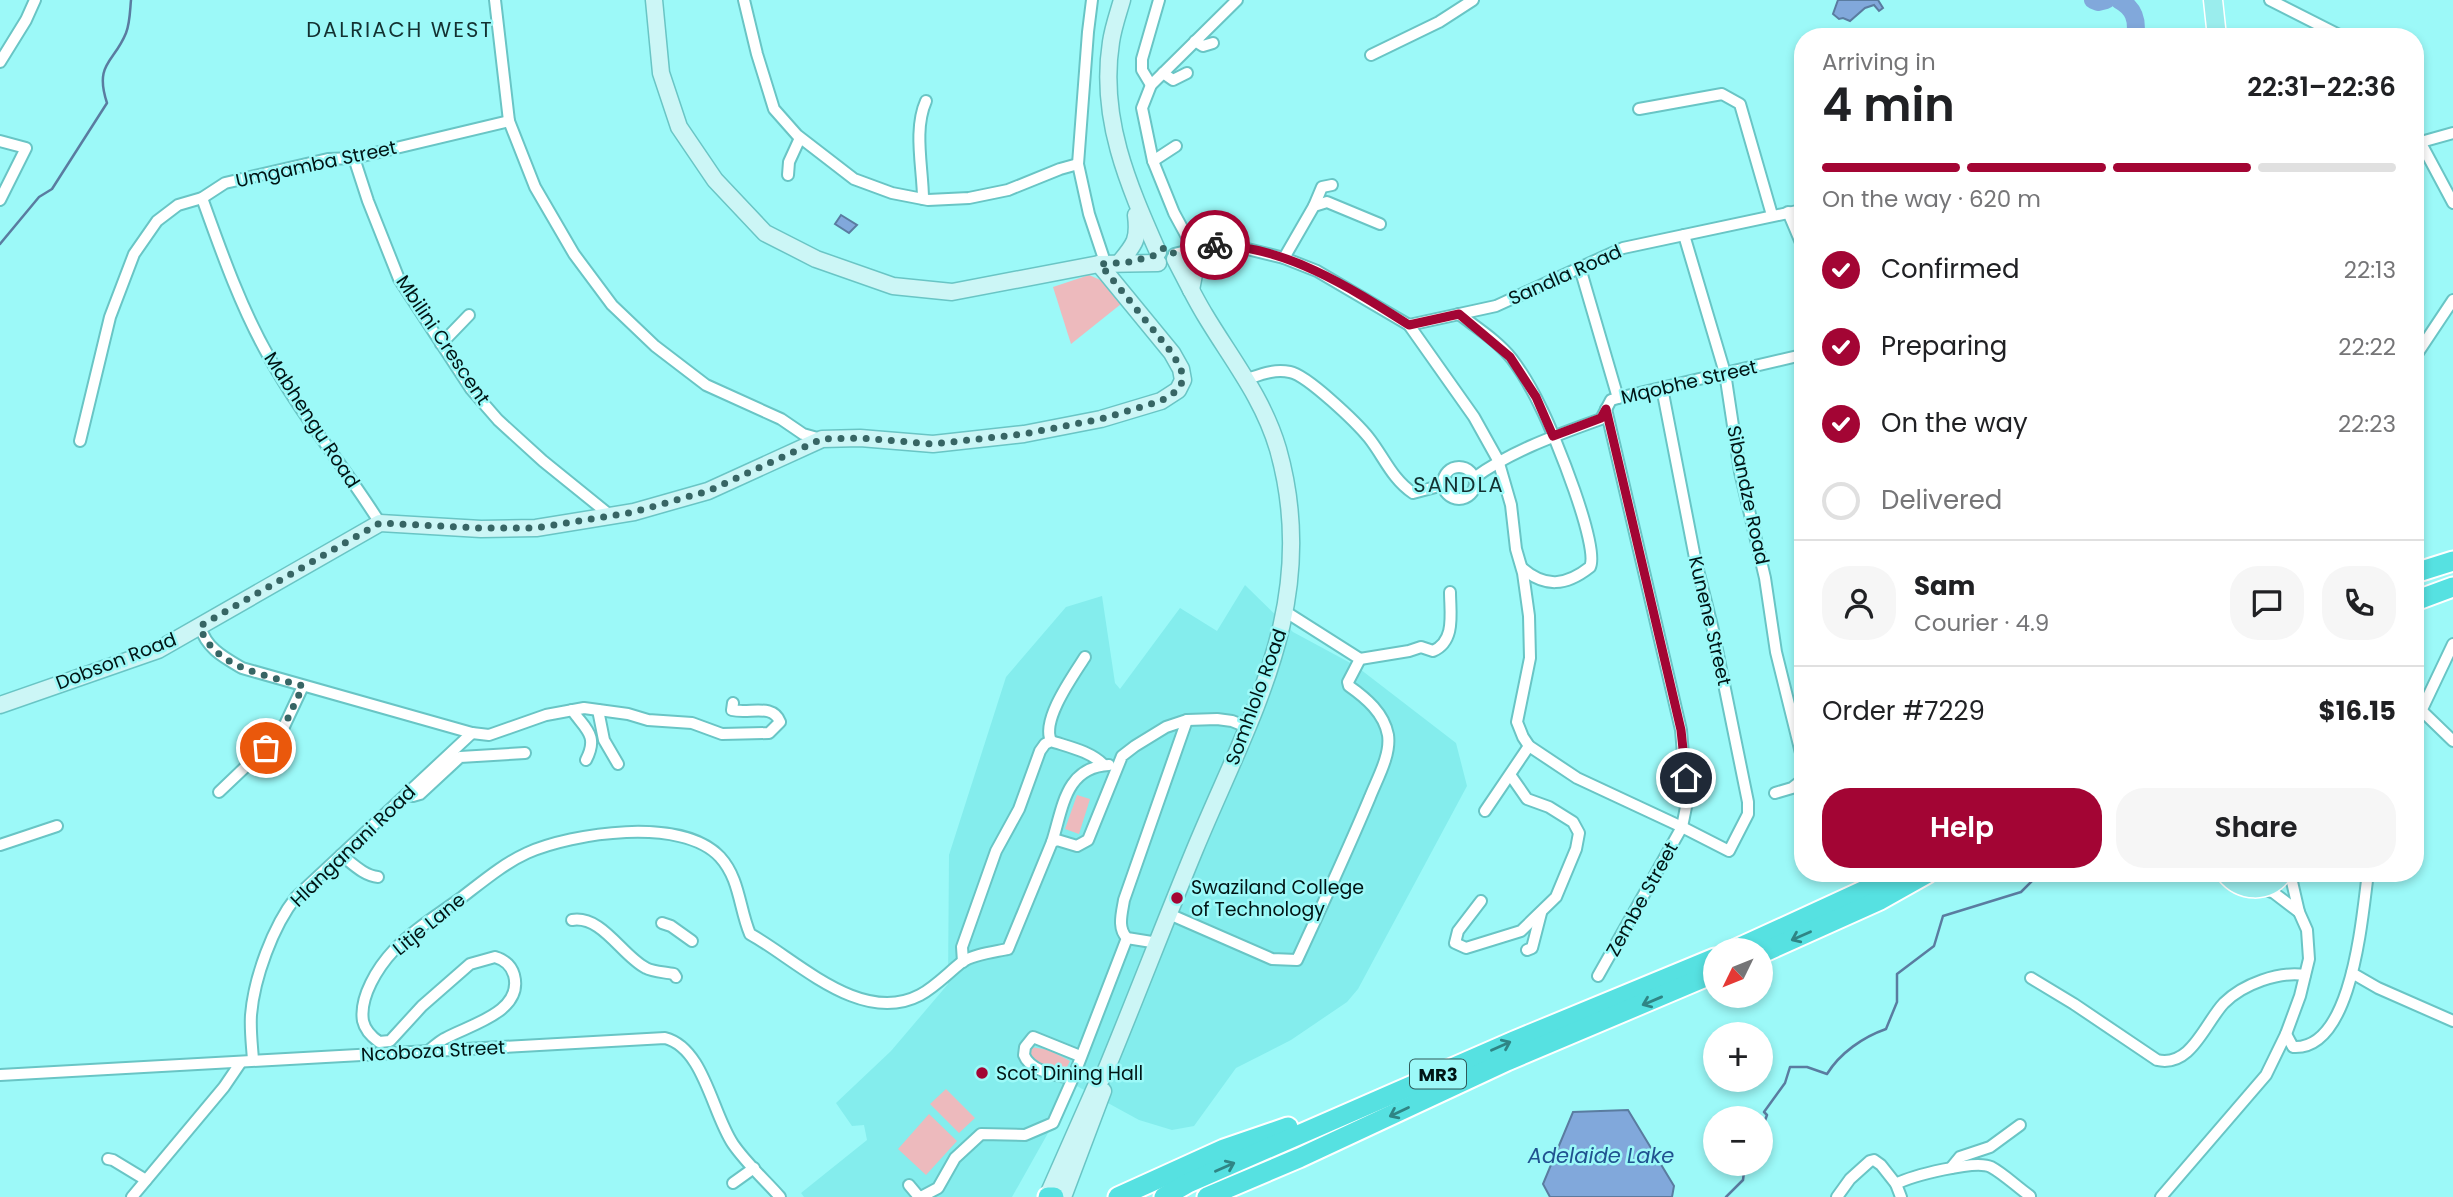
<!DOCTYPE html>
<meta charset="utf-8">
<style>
:root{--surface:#fff;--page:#f6f6f6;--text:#202124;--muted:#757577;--line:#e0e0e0;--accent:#a30534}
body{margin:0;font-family:Poppins,sans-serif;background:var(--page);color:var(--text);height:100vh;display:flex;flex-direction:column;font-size:26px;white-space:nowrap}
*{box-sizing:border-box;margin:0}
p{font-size:23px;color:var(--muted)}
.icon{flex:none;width:38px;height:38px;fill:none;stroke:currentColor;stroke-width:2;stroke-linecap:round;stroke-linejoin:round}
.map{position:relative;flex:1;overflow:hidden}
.details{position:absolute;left:1794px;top:28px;width:630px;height:854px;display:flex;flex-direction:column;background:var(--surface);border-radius:28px;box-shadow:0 4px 10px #0003}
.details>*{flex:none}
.needle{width:46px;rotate:227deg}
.tools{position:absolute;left:1703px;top:938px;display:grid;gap:14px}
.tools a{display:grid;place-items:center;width:70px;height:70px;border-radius:50%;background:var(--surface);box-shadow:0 4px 10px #0003;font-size:35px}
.pin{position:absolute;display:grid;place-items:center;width:60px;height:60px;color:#fff;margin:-30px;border:4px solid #fff;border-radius:50%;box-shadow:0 2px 7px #0007}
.courier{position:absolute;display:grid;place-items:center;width:70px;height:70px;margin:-35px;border:5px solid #a30534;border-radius:50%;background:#fff;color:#222;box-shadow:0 2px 9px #0007}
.summary em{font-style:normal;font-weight:600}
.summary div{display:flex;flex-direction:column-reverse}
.summary{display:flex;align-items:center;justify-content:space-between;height:119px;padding:0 28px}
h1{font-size:46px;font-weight:600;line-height:52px}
.bar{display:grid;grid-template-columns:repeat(4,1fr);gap:10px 7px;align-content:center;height:84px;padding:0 28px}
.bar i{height:9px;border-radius:5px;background:var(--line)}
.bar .current{background:var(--accent)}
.bar p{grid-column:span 4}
.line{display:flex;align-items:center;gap:18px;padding:0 28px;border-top:2px solid var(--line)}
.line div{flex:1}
.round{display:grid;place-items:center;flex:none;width:74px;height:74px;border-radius:28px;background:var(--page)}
ol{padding:0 28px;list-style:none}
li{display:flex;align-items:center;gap:21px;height:77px}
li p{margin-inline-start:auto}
li .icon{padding:7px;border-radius:50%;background:var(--accent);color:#fff;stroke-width:4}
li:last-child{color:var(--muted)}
li i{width:38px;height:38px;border:4px solid var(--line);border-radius:50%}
.action{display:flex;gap:14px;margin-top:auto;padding:14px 28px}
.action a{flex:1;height:80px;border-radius:28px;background:var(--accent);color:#fff;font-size:28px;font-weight:600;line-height:80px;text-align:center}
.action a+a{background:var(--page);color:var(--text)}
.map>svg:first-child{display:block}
.built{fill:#84eded}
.green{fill:#edbabd}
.water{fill:#81a8db;stroke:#5a7ca0;stroke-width:2}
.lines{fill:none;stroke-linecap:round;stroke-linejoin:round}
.stream{stroke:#5a7ca0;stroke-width:2.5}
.river{stroke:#81a8db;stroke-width:18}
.street-casing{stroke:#69c5c5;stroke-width:14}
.secondary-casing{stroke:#69c5c5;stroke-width:19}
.primary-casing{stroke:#fff;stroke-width:21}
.highway-casing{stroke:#fff;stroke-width:23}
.street{stroke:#fff;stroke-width:10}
.secondary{stroke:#ccf6f6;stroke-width:16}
.primary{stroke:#9aeded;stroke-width:18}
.highway{stroke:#56e1e1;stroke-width:19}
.oneway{stroke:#2f8585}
.done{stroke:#376564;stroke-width:7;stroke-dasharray:0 12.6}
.route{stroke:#a30534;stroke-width:9}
.poi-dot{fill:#a30534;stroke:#9cf9f8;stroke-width:2.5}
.labels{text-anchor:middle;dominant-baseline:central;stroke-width:5;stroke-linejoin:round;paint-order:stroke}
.shield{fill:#9cf9f8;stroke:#2f5959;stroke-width:2}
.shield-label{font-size:18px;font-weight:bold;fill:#001515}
.street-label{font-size:19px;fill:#001515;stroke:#9cf9f8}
.poi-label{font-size:19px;fill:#001515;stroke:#9cf9f8;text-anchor:start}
.neighbourhood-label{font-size:21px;letter-spacing:2px;fill:#133131;stroke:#9cf9f8}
.water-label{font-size:21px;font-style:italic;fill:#205290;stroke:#9cf9f8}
</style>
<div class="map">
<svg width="2453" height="1197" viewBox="0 0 2453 1197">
<rect width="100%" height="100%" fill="#9cf9f8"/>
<path class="built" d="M 1245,585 L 1293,632 L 1356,666 L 1456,743 L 1467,786 L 1358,989 L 1347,1002 L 1291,1040 L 1236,1068 L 1194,1126 L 1172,1130 L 1139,1120 L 1075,1085 L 1012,1197 L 804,1197 L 801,1193 L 867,1140 L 864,1125 L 852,1126 L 836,1103 L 891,1051 L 948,984 L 949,855 L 1006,677 L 1066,607 L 1102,596 L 1115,683 L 1120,689 L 1180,608 L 1217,631 Z"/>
<g class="green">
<path d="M 1089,275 L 1105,282 L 1121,304 L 1071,344 L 1053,287 Z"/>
<path d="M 1077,795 L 1090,799 L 1079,834 L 1065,829 Z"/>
<path d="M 1031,1047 L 1049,1050 L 1070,1061 L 1063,1075 L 1033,1062 L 1029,1058 L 1028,1049 Z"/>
<path d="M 946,1089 L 975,1118 L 959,1133 L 930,1104 Z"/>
<path d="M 929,1114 L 957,1141 L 926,1175 L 898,1149 Z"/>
</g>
<g class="water">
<path d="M 1838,0 L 1878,0 L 1883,8 L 1879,11 L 1874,5 L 1865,8 L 1850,21 L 1843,18 L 1839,19 L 1833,14 Z"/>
<path d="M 841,215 L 857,225 L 849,233 L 835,224 Z"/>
<path d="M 1628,1110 L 1674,1186 L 1672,1197 L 1550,1197 L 1543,1184 L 1573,1112 Z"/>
</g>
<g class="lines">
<g class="stream">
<path d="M 0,244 L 39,197 L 52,189 L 107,103 C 94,63 114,63 126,33 C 130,23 130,10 131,0"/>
<path d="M 1760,1134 L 1767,1115 L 1764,1112 L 1785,1083 L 1790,1067 L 1807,1067 L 1827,1074 C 1840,1053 1863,1037 1886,1029 L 1897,1002 L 1897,974 L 1934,946 L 1943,916 L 2021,892 L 2040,873"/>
<path d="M 1726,1197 L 1743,1180 L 1745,1164"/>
</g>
<g class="river">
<path d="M 2093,0 L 2098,2 L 2106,0"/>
<path d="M 2119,0 C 2134,8 2138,20 2135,37"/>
</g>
<g class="street-casing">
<g id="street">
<path d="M 495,0 L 509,121 L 535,187 L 574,254 L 612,305 L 655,346 L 706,385 L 781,419 L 803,434 L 821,439"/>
<path d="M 744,0 L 757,54 L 774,109 L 797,135 L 854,179 L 892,193 L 928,200 L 969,198 L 1008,190 L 1060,169 L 1078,164"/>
<path d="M 1092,0 L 1088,32 L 1078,164 L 1089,214 L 1103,256 L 1099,264"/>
<path d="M 2270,0 L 2343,37"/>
<path d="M 1195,41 L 1203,46 L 1213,43"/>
<path d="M 1371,55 L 1439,22 L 1473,0"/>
<path d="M 0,62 L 26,20 L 35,0"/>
<path d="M 1163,73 L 1173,80 L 1187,73"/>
<path d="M 1151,85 L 1142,70 L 1142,59 L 1159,0"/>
<path d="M 1639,109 L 1722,94 L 1740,104 L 1772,215"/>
<path d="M 2415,132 L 2453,203"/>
<path d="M 0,141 L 26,148 L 0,200"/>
<path d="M 2421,142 L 2453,133"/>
<path d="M 354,158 L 368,201 L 399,279 L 471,389 L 498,420 L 543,461 L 611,516"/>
<path d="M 1153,161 L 1176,146"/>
<path d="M 788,175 L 789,162 L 800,138"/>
<path d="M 202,198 C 221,251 241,308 269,357 C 301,415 344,466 380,523"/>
<path d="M 923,199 C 923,169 913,130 926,101"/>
<path d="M 1314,206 L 1322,187 L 1332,185"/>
<path d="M 1788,212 L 1802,245"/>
<path d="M 1684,235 L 1725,373 L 1740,472 L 1765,578 L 1776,652 L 1802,757"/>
<path d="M 1193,248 L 1174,213 L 1153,161 L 1142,108 L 1151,85 L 1237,0"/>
<path d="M 1174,254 L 1211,245 L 1231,245 L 1284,258 L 1317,271 L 1409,325 L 1474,417 L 1498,460 L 1511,505 L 1516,549 L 1523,573 L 1529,616 L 1530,658 L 1517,722 L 1523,737 L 1529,746 L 1577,778 L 1682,827 L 1729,851 L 1748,814 L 1748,802 L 1713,630 L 1695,558 L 1662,388"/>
<path d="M 1284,258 L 1314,206 L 1327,202 L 1380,224"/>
<path d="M 1580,268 L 1618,398"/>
<path d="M 1459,314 C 1477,328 1498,341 1512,359 C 1524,375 1534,393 1542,410 C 1554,434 1600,547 1590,567 C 1566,586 1545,588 1522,568"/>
<path d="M 1409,325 L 1496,306 L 1623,248 L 1802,210"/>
<path d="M 441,344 L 469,315"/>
<path d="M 2415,357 L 2453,300"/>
<path d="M 1247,379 C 1262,374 1274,369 1290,372 C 1307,375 1357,423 1369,438 C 1384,457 1392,479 1413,493 L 1443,485"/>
<path d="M 80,441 L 110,317 L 134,254 L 157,221 L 178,205 L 202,198 L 225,183 L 328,159 L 354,158 L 509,121"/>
<circle cx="1459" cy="483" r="16"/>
<path d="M 1474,478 C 1513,450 1557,435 1601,419 L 1611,400 L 1618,398 L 1802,355"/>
<path d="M 200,626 C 206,648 223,657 242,668 L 472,733 L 489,735 L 546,715 L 584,708 L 628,714 L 648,720 L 692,723 L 722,734 L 769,733 L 780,722 C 773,703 750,714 732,710 L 733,703"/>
<path d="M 1360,659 L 1409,651 L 1421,647 L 1433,651 C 1456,641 1450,613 1450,592"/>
<path d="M 572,710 C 585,729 599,735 586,760"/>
<path d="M 598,710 L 604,740 L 618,764"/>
<path d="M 2422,711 L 2453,741"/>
<path d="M 2415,724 L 2453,644"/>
<path d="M 1051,741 C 1041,720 1073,676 1085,657"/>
<path d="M 219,792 L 281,733 L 303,686"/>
<path d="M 1775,793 L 1792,788 L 1801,781 L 1802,774"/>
<path d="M 407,794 L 413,796 L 420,794 L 460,757 L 525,753"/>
<path d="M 1485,811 L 1529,746"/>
<path d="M 1052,842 C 1063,808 1065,767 1109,765"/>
<path d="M 0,845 L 57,826"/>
<path d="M 341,855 C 352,863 364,876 378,877"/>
<path d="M 2262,888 L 2274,893 L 2299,912"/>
<path d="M 1481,901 L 1458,931 L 1455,943 L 1466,948 L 1521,931 L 1556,897 L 1576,849 L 1579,833 L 1573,822 L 1549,807 L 1527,799 L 1511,776"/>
<path d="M 1169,914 L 1272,959 L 1297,960 C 1322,906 1347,852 1370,797 C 1377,779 1391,755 1388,735 C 1384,713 1366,698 1349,686 L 1348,682 L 1360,659 L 1286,612"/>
<path d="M 572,920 C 602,915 622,956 646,968 C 653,972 665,972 674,974 L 676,977"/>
<path d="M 662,923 L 671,926 L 692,941"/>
<path d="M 1158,943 L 1127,938 C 1117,928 1122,913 1124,900 L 1187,720"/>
<path d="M 1527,950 L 1532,948 L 1541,913"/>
<path d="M 963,962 L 962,947 L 996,851 L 1019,809 L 1040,751 L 1045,744 L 1051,741 C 1069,747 1090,751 1104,765"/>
<path d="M 2352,973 L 2378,988 L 2453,1021"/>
<path d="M 1598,976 L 1682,827 L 1687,802 L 1681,730 L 1606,409"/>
<path d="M 2031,978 L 2074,1004 L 2157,1060 C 2191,1068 2205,1023 2224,1003 C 2243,984 2279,971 2305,975"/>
<path d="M 2286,1034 L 2293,1047 C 2353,1051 2362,915 2368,873"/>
<path d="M 428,1051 C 434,1047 439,1041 446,1038 C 469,1025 524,1012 514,975 C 511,965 505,960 495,957 L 470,964 L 422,1006 L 390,1041 L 379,1042 C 372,1037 365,1030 363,1021 C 359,997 378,967 394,950 C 413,930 439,914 461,898 C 482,882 503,864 527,853 C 572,833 682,816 720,857 C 740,879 739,908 750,934 C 797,960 861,1026 920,995 C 935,987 948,973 962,962 C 974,954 994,952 1008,949 L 1052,842 L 1057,840 L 1077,846 L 1088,840 L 1122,756 L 1135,746 L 1166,727 L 1187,720 L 1217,719 L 1232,721 L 1247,727"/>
<path d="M 253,1060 C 252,1045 250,1030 251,1015 C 254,978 273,926 296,897 L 472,733"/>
<path d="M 0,1075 L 665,1038 C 704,1048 712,1113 733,1144 C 746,1163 765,1180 780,1197"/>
<path d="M 1073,1078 C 1057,1076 1030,1071 1024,1055 L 1025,1047 L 1033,1037 L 1080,1056"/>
<path d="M 108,1159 L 113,1160 L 146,1180"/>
<path d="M 1951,1168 L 1960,1157 L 1990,1147 L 2020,1125"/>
<path d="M 733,1183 L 754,1168"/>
<path d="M 909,1185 L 919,1197"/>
<path d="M 132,1197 L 224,1087 L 241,1062"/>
<path d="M 921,1197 L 938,1188 L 955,1158 L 981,1134 L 1025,1135 L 1053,1123 L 1073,1078 L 1127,938"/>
<path d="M 1837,1197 L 1850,1179 L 1870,1161 L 1874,1160 L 1881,1165 L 1896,1184"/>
<path d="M 1901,1197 L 1896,1184 C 1911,1176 1976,1159 1991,1167 C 2004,1174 2017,1187 2030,1196"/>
<path d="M 2161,1197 L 2266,1075 L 2286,1034 L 2300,996 L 2309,959 L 2307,930 L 2299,912 L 2290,873"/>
</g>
</g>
<g class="secondary-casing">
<g id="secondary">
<path d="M 654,0 L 661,73 L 679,127 L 715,180 L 765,233 L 816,259 L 893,286 L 952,292 L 1099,264 L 1158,263"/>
<path d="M 1122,0 C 1118,14 1113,28 1111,42 C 1099,118 1128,184 1158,252"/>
<path d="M 1120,262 C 1135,244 1139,239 1136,215"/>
<path d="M 1191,290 L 1195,269 L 1211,245"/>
<path d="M 0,705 L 158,650 L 380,523 L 481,529 L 536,528 L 634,512 L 708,491 L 822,439 L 860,438 L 933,444 L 1024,434 L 1101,419 L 1161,401 L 1178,390 L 1183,380 L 1181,369 L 1172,353 L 1099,264"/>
<path d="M 1047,1197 L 1096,1086 L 1104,1075 C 1135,1000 1164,924 1195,849 C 1251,714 1321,601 1278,449 C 1263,398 1232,360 1205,315 C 1194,297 1185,278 1175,259"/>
<path d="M 1063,1197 L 1103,1091"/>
</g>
</g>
<g class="primary-casing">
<g id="primary">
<path d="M 2213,0 L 2217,37"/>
<path d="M 2225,873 C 2241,893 2268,894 2283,873"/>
</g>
</g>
<g class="highway-casing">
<g id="highway">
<path d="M 2415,573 L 2453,561"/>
<path d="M 2415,601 L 2453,587"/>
<path d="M 1734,950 L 1902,873"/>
<path d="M 1760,954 L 1880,900 L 1928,873"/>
<path d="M 1048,1197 L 1054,1197"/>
<path d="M 1118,1197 L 1224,1149 L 1288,1127"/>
<path d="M 1164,1197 L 1188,1183 L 1514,1041 L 1715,958"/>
<path d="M 1207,1197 L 1299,1158 L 1507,1061 L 1715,973"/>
</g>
</g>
<use href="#street" class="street"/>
<use href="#secondary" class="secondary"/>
<use href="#primary" class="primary"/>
<use href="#highway" class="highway"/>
</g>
<defs><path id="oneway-shaft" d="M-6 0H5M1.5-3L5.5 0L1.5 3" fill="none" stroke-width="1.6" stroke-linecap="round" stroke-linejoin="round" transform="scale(1.75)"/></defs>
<g class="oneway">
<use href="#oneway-shaft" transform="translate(1801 936) rotate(156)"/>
<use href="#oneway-shaft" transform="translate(1652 1001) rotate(157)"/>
<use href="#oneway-shaft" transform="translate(1501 1046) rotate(-24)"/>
<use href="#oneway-shaft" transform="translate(1399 1112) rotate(155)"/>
<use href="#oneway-shaft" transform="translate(1225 1167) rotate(-24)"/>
</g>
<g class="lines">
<path class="done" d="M 266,748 L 281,733 L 303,686 C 267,675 212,668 200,626 L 380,523 L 481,528 L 536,528 L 634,512 L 708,491 L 822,439 L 860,438 L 933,444 L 1024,434 L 1101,419 L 1161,401 L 1178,390 L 1183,380 L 1181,369 L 1172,353 L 1100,264 L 1129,262 L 1156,255 L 1164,248 L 1171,249 L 1174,254 L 1215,245"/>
<path class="route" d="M 1215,245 C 1286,246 1351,288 1409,325 L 1459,314 L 1510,357 L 1536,397 L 1553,436 L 1601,418 L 1606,409 L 1681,730 L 1686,778"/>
</g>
<g class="poi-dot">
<circle cx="1177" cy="898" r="7"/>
<circle cx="982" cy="1073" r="7"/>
</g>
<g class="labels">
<rect class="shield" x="1410" y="1059.5" width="56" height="29" rx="5"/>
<g class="shield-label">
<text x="1438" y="1074">MR3</text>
</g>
<g class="street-label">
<text transform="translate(316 164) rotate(-12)">Umgamba Street</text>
<text transform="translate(1565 275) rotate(-24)">Sandla Road</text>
<text transform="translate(443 340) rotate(56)">Mbilini Crescent</text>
<text transform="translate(1689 382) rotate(-13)">Mqobhe Street</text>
<text transform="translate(312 420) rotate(57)">Mabhengu Road</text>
<text transform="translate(1748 495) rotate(78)">Sibandze Road</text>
<text transform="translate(1710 621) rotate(77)">Kunene Street</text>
<text transform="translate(116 661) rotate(-21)">Dobson Road</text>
<text transform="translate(1256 697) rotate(-70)">Somhlolo Road</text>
<text transform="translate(353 846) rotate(-44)">Hlanganani Road</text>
<text transform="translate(1642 899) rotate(-61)">Zembe Street</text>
<text transform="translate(429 924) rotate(-39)">Litje Lane</text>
<text transform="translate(433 1051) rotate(-3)">Ncoboza Street</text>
</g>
<g class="poi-label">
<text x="1191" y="887">Swaziland College<tspan x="1191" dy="22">of Technology</tspan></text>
<text x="996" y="1073">Scot Dining Hall</text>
</g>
<g class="neighbourhood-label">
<text x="400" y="29">DALRIACH WEST</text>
<text x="1459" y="484">SANDLA</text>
</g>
<g class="water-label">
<text x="1601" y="1155">Adelaide Lake</text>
</g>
</g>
</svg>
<div class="tools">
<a><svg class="needle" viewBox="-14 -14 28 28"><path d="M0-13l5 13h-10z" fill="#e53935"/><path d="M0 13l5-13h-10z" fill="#757577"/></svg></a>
<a>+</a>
<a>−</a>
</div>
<div class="pin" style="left:266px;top:748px;background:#ea580c"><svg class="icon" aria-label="bag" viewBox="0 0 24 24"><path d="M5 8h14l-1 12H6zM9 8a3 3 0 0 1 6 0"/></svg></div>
<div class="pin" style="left:1686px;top:778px;background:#1f2937"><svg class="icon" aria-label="home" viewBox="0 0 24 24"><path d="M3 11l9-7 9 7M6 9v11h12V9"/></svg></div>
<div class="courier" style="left:1215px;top:245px"><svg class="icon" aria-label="bike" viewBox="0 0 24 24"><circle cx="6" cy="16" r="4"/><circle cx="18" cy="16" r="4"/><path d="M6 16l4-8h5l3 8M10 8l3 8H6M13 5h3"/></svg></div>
<section class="details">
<div class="summary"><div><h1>4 min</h1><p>Arriving in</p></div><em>22:31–22:36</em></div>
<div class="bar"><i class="current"></i><i class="current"></i><i class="current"></i><i></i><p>On the way · 620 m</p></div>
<ol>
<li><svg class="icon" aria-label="check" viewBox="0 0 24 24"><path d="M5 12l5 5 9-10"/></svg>Confirmed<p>22:13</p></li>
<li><svg class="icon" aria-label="check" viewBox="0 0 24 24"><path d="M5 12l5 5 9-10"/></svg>Preparing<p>22:22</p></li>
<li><svg class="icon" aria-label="check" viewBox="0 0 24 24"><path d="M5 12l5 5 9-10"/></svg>On the way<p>22:23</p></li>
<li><i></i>Delivered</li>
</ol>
<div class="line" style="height:126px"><a class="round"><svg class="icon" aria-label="person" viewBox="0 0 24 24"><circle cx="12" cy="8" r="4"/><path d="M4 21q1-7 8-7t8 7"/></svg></a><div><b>Sam</b><p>Courier · 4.9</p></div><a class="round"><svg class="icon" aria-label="chat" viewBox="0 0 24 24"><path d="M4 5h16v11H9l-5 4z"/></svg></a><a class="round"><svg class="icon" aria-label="phone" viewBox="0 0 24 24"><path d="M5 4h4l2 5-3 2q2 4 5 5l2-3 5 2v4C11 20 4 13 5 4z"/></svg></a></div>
<div class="line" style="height:91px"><div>Order #7229</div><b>$16.15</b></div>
<div class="action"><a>Help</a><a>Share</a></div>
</section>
</div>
